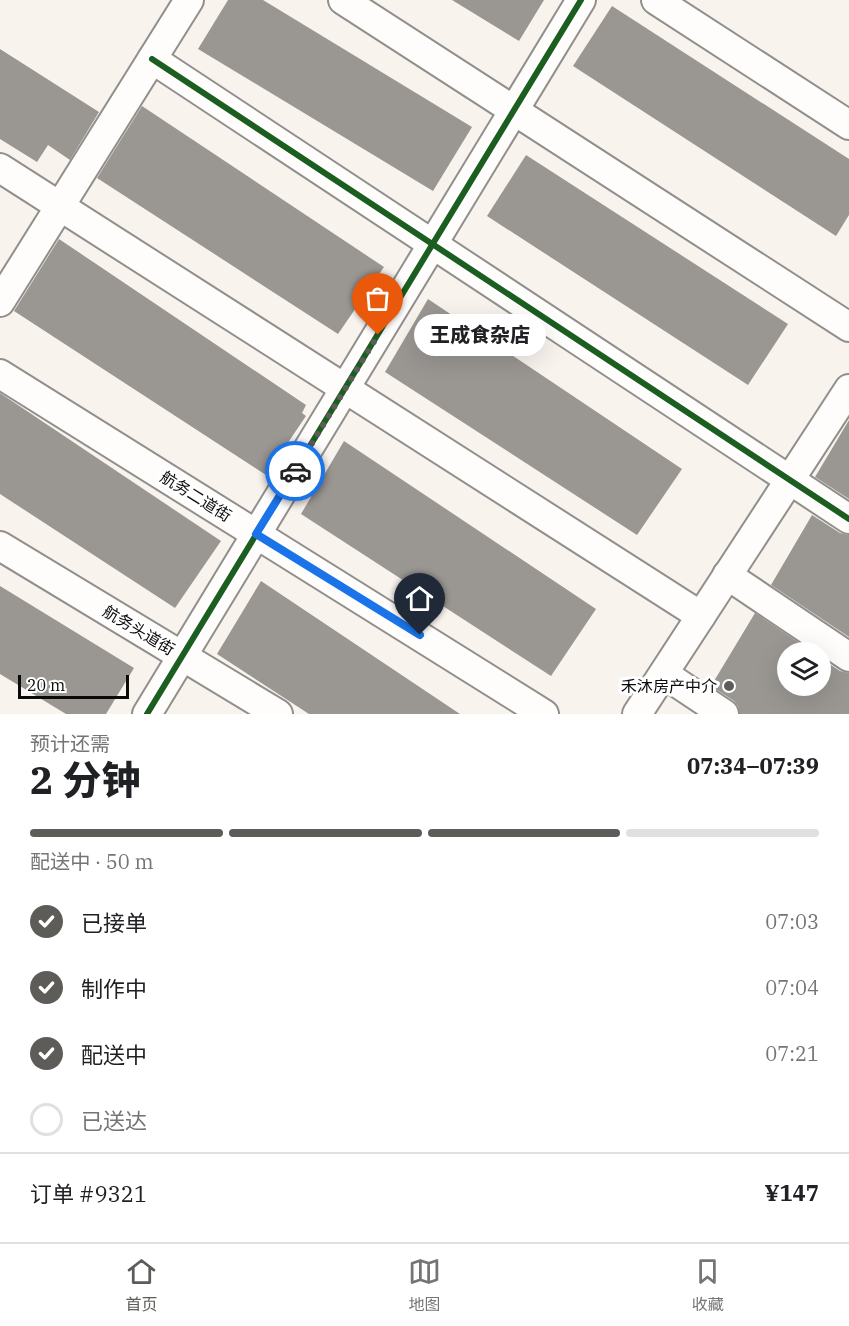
<!DOCTYPE html>
<html lang="zh">
<meta charset="utf-8">
<style>
:root{--surface:#fff;--page:#f6f6f6;--text:#202124;--muted:#757577;--line:#e0e0e0;--accent:#5d5c59}
body{margin:0;font-family:"IBM Plex Serif","Noto Sans SC",serif;background:var(--page);color:var(--text);height:100vh;display:flex;flex-direction:column;font-size:22px;white-space:nowrap}
*{box-sizing:border-box;margin:0}
p{font-size:20px;color:var(--muted)}
.icon{flex:none;width:33px;height:33px;fill:none;stroke:currentColor;stroke-width:2;stroke-linecap:round;stroke-linejoin:round}
.map{position:relative;height:714px;overflow:hidden}
.panel{display:flex;flex-direction:column;background:var(--surface);flex:1}
.panel>*{flex:none}
.fabs{position:absolute;left:777px;top:642px;display:grid;gap:12px}
.fabs a{display:grid;place-items:center;width:54px;height:54px;border-radius:50%;background:var(--surface);box-shadow:0 6px 24px #0002;font-size:30px}
.scale{position:absolute;left:18px;bottom:15px;width:111px;box-sizing:border-box;padding-left:6px;border:3px solid #0a0a0a;border-top:0;font-size:16px;line-height:21px;white-space:nowrap;color:#0a0a0a;-webkit-text-stroke:4px #fff;paint-order:stroke}
.pin{position:absolute;display:grid;place-items:center;width:51px;height:51px;color:#fff;margin:-62px -26px;border-radius:50% 50% 50% 0;rotate:-45deg;box-shadow:0 0 6px #0007}
.pin .icon{rotate:45deg}
.courier{position:absolute;display:grid;place-items:center;width:60px;height:60px;margin:-30px;border:4px solid #1a73e8;border-radius:50%;background:#fff;color:#222;box-shadow:0 2px 8px #0007}
.bubble{position:absolute;height:42px;border-radius:21px;background:var(--surface);box-shadow:0 6px 24px #0002;font-size:20px;font-weight:800;line-height:42px;text-align:center}
.summary em{font-style:normal;font-weight:800}
.summary div{display:flex;flex-direction:column-reverse}
.summary{display:flex;align-items:center;justify-content:space-between;height:102px;padding:0 30px}
h1{font-size:39px;font-weight:800;line-height:45px}
.bar{display:grid;grid-template-columns:repeat(4,1fr);gap:9px 6px;align-content:center;height:72px;padding:0 30px}
.bar i{height:8px;border-radius:4px;background:var(--line)}
.bar .current{background:var(--accent)}
.bar p{grid-column:span 4}
.line{display:flex;align-items:center;gap:15px;padding:0 30px;border-top:2px solid var(--line)}
.line div{flex:1}
ol{padding:0 30px;list-style:none}
li{display:flex;align-items:center;gap:18px;height:66px}
li p{margin-inline-start:auto}
li .icon{padding:6px;border-radius:50%;background:var(--accent);color:#fff;stroke-width:4}
li:last-child{color:var(--muted)}
li i{width:33px;height:33px;border:3px solid var(--line);border-radius:50%}
.menu{display:flex;justify-content:space-around;align-items:center;height:84px;border-top:2px solid var(--line);background:var(--surface);font-size:16px;color:var(--muted)}
.menu a{display:grid;justify-items:center;gap:3px}
.menu .current{color:var(--accent)}
.map>svg:first-child{display:block}
.building{fill:#9a9793}
.lines{fill:none;stroke-linecap:round;stroke-linejoin:round}
.street-casing{stroke:#918f8c;stroke-width:32}
.street{stroke:#fefdfc;stroke-width:28}
.cycleway-casing{stroke:#fff;stroke-width:10}
.cycleway{stroke:#1b5e20;stroke-width:6}
.done{stroke:#5d5c59;stroke-width:6;stroke-dasharray:0 10.8}
.route{stroke:#1a73e8;stroke-width:8}
.poi-dot{fill:#5d5c59;stroke:#fff;stroke-width:2}
.labels{text-anchor:middle;dominant-baseline:central;stroke-width:6;stroke-linejoin:round;paint-order:stroke}
.street-label{font-size:16px;fill:#0a0a0a;stroke:#fff}
.poi-label{font-size:16px;fill:#0a0a0a;stroke:#fff;text-anchor:end}
</style>
<div class="map">
<svg width="849" height="714" viewBox="0 0 849 714">
<rect width="100%" height="100%" fill="#f8f3ed"/>
<g class="building">
<path d="M 228,0 L 263,0 L 472,127 L 433,191 L 198,49 Z"/>
<path d="M 452,0 L 544,0 L 519,41 Z"/>
<path d="M 612,6 L 849,159 L 849,215 L 836,236 L 573,66 Z"/>
<path d="M 0,49 L 99,112 L 70,160 L 48,145 L 37,162 L 0,139 Z"/>
<path d="M 142,106 L 384,267 L 338,334 L 97,178 Z"/>
<path d="M 526,155 L 788,324 L 748,385 L 487,216 Z"/>
<path d="M 59,239 L 306,405 L 302,413 L 306,416 L 266,475 L 14,311 Z"/>
<path d="M 428,299 L 682,469 L 637,535 L 385,372 Z"/>
<path d="M 0,393 L 221,541 L 175,608 L 0,494 Z"/>
<path d="M 849,420 L 849,499 L 815,477 Z"/>
<path d="M 344,441 L 596,609 L 551,676 L 301,514 Z"/>
<path d="M 812,515 L 840,533 L 849,535 L 849,637 L 771,585 Z"/>
<path d="M 261,581 L 460,714 L 309,714 L 217,654 Z"/>
<path d="M 0,586 L 134,668 L 106,714 L 66,714 L 0,674 Z"/>
<path d="M 755,613 L 813,652 L 788,652 L 788,686 L 820,686 L 820,658 L 840,671 L 849,673 L 849,714 L 740,714 L 738,706 L 734,701 L 711,686 Z"/>
</g>
<g class="lines">
<g class="street-casing">
<g id="street">
<path d="M 343,0 L 849,327"/>
<path d="M 656,0 L 849,125"/>
<path d="M 152,59 L 849,519"/>
<path d="M 0,168 L 701,616"/>
<path d="M 0,302 L 189,0"/>
<path d="M 0,374 L 544,714"/>
<path d="M 0,546 L 278,714"/>
<path d="M 727,575 L 849,657"/>
<path d="M 664,674 L 724,714"/>
<path d="M 147,714 L 581,0"/>
<path d="M 637,714 L 849,389"/>
</g>
</g>
<use href="#street" class="street"/>
<g class="cycleway-casing">
<g id="cycleway">
<path d="M 152,59 L 849,519"/>
<path d="M 147,714 L 581,0"/>
</g>
</g>
<use href="#cycleway" class="cycleway"/>
</g>
<g class="lines">
<path class="done" d="M 295,471 L 378,335"/>
<path class="route" d="M 295,471 L 256,534 L 420,635"/>
</g>
<circle class="poi-dot" cx="729" cy="686" r="6"/>
<g class="labels">
<g class="street-label">
<text transform="translate(196 496) rotate(32)">航务二道街</text>
<text transform="translate(139 630) rotate(31)">航务头道街</text>
</g>
<g class="poi-label">
<text x="717" y="686">禾沐房产中介</text>
</g>
</g>
</svg>
<div class="fabs">
<a><svg class="icon" aria-label="layers" viewBox="0 0 24 24"><path d="M12 4l9 5-9 5-9-5zM3 14l9 5 9-5"/></svg></a>
</div>
<div class="scale">20 m</div>
<div class="pin" style="left:378px;top:335px;background:#ea580c"><svg class="icon" aria-label="bag" viewBox="0 0 24 24"><path d="M5 8h14l-1 12H6zM9 8a3 3 0 0 1 6 0"/></svg></div>
<div class="pin" style="left:420px;top:635px;background:#1f2937"><svg class="icon" aria-label="home" viewBox="0 0 24 24"><path d="M3 11l9-7 9 7M6 9v11h12V9"/></svg></div>
<div class="courier" style="left:295px;top:471px"><svg class="icon" aria-label="car" viewBox="0 0 24 24"><path d="M5 17H2v-5l4-1 3-4h7l3 4 3 1v5h-3M9 17h6M6 11h13"/><circle cx="7" cy="17" r="2"/><circle cx="17" cy="17" r="2"/></svg></div>
<div class="bubble" style="left:414px;top:314px;width:132px">王成食杂店</div>
</div>
<section class="panel">
<div class="summary"><div><h1>2 分钟</h1><p>预计还需</p></div><em>07:34–07:39</em></div>
<div class="bar"><i class="current"></i><i class="current"></i><i class="current"></i><i></i><p>配送中 · 50 m</p></div>
<ol>
<li><svg class="icon" aria-label="check" viewBox="0 0 24 24"><path d="M5 12l5 5 9-10"/></svg>已接单<p>07:03</p></li>
<li><svg class="icon" aria-label="check" viewBox="0 0 24 24"><path d="M5 12l5 5 9-10"/></svg>制作中<p>07:04</p></li>
<li><svg class="icon" aria-label="check" viewBox="0 0 24 24"><path d="M5 12l5 5 9-10"/></svg>配送中<p>07:21</p></li>
<li><i></i>已送达</li>
</ol>
<div class="line" style="height:78px"><div>订单 #9321</div><b>¥147</b></div>
</section>
<nav class="menu">
<a class="current"><svg class="icon" aria-label="home" viewBox="0 0 24 24"><path d="M3 11l9-7 9 7M6 9v11h12V9"/></svg>首页</a>
<a><svg class="icon" aria-label="map" viewBox="0 0 24 24"><path d="M3 6l6-2 6 2 6-2v14l-6 2-6-2-6 2zM9 4v14M15 6v14"/></svg>地图</a>
<a><svg class="icon" aria-label="saved" viewBox="0 0 24 24"><path d="M7 4h10v16l-5-4-5 4z"/></svg>收藏</a>
</nav>
